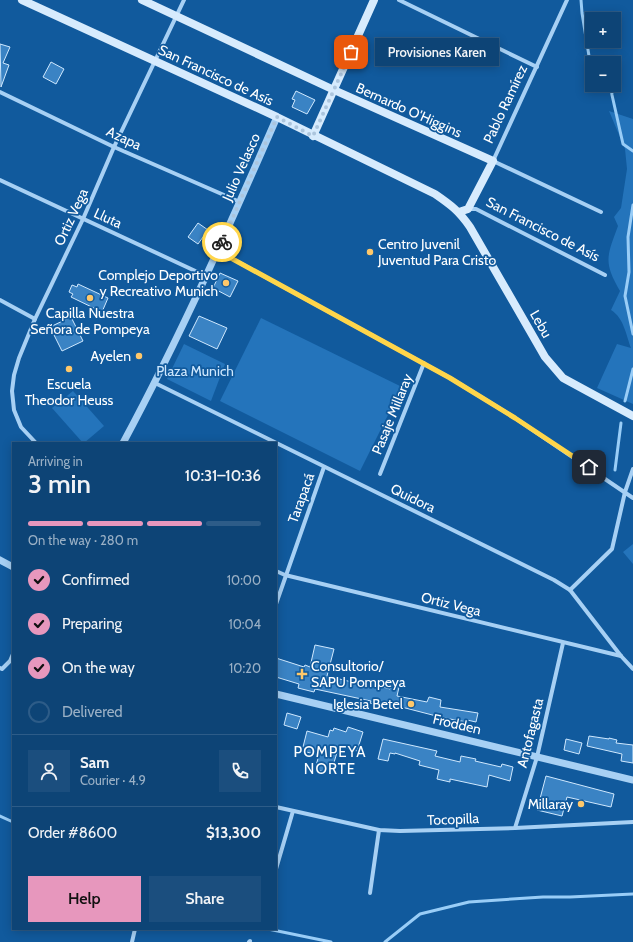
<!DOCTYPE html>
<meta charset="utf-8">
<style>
:root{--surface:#0d4476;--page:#1b4e7e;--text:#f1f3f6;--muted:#9ab0c5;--line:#2d5c88;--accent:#e797bd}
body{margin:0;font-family:Cabin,sans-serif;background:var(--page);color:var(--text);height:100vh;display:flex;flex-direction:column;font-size:15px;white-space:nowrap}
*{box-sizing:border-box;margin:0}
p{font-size:13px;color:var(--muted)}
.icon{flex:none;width:22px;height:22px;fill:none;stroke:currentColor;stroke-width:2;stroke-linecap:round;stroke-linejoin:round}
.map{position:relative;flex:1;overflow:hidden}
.side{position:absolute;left:12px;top:442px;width:265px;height:488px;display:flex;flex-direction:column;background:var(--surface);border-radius:0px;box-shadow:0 2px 10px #0003,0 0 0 1px var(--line)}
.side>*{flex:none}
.buttons{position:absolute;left:585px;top:12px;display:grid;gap:8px}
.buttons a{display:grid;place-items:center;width:36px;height:36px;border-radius:0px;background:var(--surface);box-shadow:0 2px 10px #0003,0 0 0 1px var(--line);font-size:20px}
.pin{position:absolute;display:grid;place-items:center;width:34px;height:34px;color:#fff;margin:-17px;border-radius:8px;box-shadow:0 2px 6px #0006}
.courier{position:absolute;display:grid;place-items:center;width:40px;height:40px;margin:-20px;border:3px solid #ffd54a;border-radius:50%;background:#fff;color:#222;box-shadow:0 1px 5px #0007}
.bubble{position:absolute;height:28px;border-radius:0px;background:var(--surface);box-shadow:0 2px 10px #0003,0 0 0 1px var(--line);font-size:13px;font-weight:600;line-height:28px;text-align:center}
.summary em{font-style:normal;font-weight:600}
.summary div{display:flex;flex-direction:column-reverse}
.summary{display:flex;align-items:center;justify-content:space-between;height:68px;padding:0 16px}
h1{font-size:26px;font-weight:600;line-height:30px}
.bar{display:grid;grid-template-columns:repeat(4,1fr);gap:6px 4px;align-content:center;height:48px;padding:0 16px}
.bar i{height:5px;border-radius:3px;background:var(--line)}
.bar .active{background:var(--accent)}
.bar p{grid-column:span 4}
.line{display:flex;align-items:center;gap:10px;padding:0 16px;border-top:1px solid var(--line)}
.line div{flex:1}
.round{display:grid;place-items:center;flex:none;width:42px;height:42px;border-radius:0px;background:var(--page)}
ol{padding:0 16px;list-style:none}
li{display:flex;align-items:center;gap:12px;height:44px}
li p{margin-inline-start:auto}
li .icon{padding:4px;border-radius:50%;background:var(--accent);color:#111;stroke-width:4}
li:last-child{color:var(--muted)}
li i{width:22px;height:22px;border:2px solid var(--line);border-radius:50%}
.primary-button{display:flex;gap:8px;margin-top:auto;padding:8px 16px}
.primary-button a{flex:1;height:46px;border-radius:0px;background:var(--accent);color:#111;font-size:16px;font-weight:600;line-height:46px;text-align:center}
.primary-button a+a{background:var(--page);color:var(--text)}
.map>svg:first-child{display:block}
.green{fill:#2474bb}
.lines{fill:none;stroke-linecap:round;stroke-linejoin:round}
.stream{stroke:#99cdf7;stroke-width:3}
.building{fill:#3a83c4;stroke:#cfe8fe}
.minor{stroke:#a7d0f4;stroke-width:4}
.tertiary{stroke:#a7d0f4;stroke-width:7}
.secondary{stroke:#d7ebfd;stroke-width:8}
.done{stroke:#acc5dd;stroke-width:4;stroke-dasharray:0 7.2}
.route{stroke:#ffd54a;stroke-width:5}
.poi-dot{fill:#ffc86a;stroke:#115a9d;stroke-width:1.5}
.labels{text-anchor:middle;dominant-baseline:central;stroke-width:3.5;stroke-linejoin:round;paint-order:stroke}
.street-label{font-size:14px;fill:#fff;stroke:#115a9d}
.poi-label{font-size:14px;fill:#fff;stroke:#115a9d;text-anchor:end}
.park-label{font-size:14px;fill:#cfe8fe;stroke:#115a9d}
.neighbourhood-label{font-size:15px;letter-spacing:1px;fill:#fff;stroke:#115a9d}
</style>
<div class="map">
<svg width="633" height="942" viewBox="0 0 633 942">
<rect width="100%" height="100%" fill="#115a9d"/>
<g class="green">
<path d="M 609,111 L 633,119 L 633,404 L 597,388 L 617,344 L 631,348 C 626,335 624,318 611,310 L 620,291 C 603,262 607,256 618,226 L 614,217 L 621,208 L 627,169 L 625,149 Z"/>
<path d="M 261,318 L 402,387 L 360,471 L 220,401 Z"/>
<path d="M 184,344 L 225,364 L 211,401 L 167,379 Z"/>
<path d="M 73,391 L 104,426 L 84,443 L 83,443 L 52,408 Z"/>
<path d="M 633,544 L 633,564 L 623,552 Z"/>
</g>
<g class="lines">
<g class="stream">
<path d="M 581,0 L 582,13 L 589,56 L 597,63"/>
<path d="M 611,85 L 612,95 L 623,144 L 633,151"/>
<path d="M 633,205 L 628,237 L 629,272 L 625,296 L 633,334"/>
<path d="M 625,401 L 633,369"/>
<path d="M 615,470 L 621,423"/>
<path d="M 0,816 L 13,822"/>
<path d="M 268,929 L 331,942"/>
<path d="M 385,942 L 420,914 L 469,902 L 543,897 L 570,897 L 633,894"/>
</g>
</g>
<g class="building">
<path d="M 0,44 L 10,47 L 3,63 L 9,65 L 1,87 Z"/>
<path d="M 51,62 L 64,69 L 56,84 L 43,77 Z"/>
<path d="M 296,91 L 315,100 L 307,114 L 292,107 L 295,100 L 292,99 Z"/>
<path d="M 198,223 L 208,230 L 198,244 L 188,237 Z"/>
<path d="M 220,273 L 238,281 L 230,297 L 213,288 Z"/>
<path d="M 78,284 L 108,298 L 102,312 L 71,297 L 73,294 L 69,292 L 72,285 L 77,287 Z"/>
<path d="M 199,316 L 227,328 L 217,349 L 189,336 Z"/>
<path d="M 71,317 L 83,341 L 62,351 L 50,327 Z"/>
<path d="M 315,645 L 334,649 L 327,676 L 352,682 L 353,678 L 390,689 L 391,685 L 399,687 L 397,696 L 427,702 L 429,697 L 441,700 L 440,707 L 478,713 L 476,722 L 467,720 L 467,722 L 444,718 L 386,703 L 385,708 L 370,703 L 371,701 L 315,689 L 314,692 L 298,688 L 299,684 L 276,677 L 276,658 L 304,667 L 305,665 L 310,667 Z"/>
<path d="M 287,713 L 301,717 L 297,729 L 284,725 Z"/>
<path d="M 348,727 L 363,732 L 357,751 L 339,746 L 332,769 L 326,767 L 324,772 L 315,769 L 319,755 L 302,751 L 307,731 L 328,737 L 330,730 L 333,731 L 334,728 L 346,732 Z"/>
<path d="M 589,736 L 609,739 L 609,738 L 617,740 L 616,743 L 633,745 L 633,763 L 621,761 L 622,754 L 587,746 Z"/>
<path d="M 383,739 L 437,751 L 435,756 L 460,762 L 461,756 L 476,759 L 475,761 L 501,767 L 502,764 L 513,767 L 510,781 L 489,775 L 487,787 L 450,779 L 450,782 L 437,779 L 439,770 L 419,765 L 420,761 L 395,753 L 395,754 L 390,753 L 388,761 L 378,759 Z"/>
<path d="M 566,739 L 582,743 L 579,754 L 564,750 Z"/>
<path d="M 546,776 L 614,794 L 611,807 L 567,797 L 562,816 L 537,810 Z"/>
</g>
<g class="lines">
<g class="minor">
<path d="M 399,0 L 537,67"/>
<path d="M 567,0 L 493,161 L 601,212"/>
<path d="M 0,92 L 114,147 L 240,202"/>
<path d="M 0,180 L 206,276"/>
<path d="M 468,209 L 476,209 L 605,275"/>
<path d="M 218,251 L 450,378 L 515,418 L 633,498"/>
<path d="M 0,300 L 35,319"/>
<path d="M 155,383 L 554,580 L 570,590 L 621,656 L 633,669"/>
<path d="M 36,443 L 21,427 L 14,410 L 12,391 L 14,375 L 19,358 L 35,319 L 83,219 L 114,147 L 184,0"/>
<path d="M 380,474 L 424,363"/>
<path d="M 276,571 L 285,575 L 621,656"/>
<path d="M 570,590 L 612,549 L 625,492 L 633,469"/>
<path d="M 276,604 L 324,467"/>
<path d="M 0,668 L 2,669 L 10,661 L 13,654"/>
<path d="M 276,807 L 379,830 L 400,831 L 515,828 L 633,822"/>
<path d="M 515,828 L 537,757 L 563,643"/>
<path d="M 276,869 L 293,811"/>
<path d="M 370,893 L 379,830"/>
<path d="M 132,942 L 135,929"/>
<path d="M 249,942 L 250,941"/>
</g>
<g class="tertiary">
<path d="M 123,443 C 180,337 229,227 277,117"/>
<path d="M 0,560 L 13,567"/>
<path d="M 276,694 L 633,780"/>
</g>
<g class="secondary">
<path d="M 22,0 L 277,117 L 435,194 C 451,205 459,211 470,227 L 545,357 L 563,378 L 633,416"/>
<path d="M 142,0 L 334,90 L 493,161 L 468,209 L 459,212"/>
<path d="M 313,136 L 374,0"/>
</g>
</g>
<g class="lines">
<path class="done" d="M 222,242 L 277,117 L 313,136 L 351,52"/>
<path class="route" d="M 222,242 L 218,251 L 450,378 L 515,418 L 589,467"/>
</g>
<g class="poi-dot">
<circle cx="370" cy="252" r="4"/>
<circle cx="226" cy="283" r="4"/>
<circle cx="90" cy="298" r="4"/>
<circle cx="139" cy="356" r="4"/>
<circle cx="69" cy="369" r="4"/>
<path d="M300 668h4v4h4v4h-4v4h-4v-4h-4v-4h4z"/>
<circle cx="411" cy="704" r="4"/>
<circle cx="581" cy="804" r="4"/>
</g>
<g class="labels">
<g class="street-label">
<text transform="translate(216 75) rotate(25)">San Francisco de Asís</text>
<text transform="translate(505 104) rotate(-65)">Pablo Ramírez</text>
<text transform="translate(409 110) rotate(24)">Bernardo O'Higgins</text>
<text transform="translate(124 138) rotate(25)">Azapa</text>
<text transform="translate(241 167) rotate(-66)">Julio Velasco</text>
<text transform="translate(71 217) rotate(-65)">Ortiz Vega</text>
<text transform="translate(108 218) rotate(25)">Lluta</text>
<text transform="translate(543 229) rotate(27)">San Francisco de Asís</text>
<text transform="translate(541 324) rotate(60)">Lebu</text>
<text transform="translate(392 414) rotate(-68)">Pasaje Millaray</text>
<text transform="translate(301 498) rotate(-70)">Tarapacá</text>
<text transform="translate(413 498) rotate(26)">Quidora</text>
<text transform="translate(451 604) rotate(14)">Ortiz Vega</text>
<text transform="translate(457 724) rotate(13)">Frodden</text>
<text transform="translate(530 733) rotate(-76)">Antofagasta</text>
<text transform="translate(453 819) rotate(-2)">Tocopilla</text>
</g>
<g class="poi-label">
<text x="378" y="244" text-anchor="start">Centro Juvenil<tspan x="378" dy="16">Juventud Para Cristo</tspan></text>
<text x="218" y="275">Complejo Deportivo<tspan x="218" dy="16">y Recreativo Munich</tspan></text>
<text x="90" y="313" text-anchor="middle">Capilla Nuestra<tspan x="90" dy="16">Señora de Pompeya</tspan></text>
<text x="131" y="356">Ayelen</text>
<text x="69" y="384" text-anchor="middle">Escuela<tspan x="69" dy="16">Theodor Heuss</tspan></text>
<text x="311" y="666" text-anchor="start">Consultorio/<tspan x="311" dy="16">SAPU Pompeya</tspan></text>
<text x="403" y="704">Iglesia Betel</text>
<text x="573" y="804">Millaray</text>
</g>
<g class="park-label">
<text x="195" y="371">Plaza Munich</text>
</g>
<g class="neighbourhood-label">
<text x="330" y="752">POMPEYA<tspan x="330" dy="17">NORTE</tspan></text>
</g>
</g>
</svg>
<div class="buttons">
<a>+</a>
<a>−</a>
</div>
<div class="pin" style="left:351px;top:52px;background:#ea580c"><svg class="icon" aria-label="bag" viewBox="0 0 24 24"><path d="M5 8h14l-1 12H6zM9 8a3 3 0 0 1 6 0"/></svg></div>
<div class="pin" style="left:589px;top:467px;background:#1f2937"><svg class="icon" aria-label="home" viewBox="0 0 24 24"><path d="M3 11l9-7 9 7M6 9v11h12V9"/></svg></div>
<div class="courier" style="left:222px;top:242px"><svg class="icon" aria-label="bike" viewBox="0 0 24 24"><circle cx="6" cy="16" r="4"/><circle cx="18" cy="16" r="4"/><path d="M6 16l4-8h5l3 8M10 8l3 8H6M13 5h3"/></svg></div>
<div class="bubble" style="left:375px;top:38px;width:124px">Provisiones Karen</div>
<section class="side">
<div class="summary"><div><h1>3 min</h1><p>Arriving in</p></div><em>10:31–10:36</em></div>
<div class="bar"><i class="active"></i><i class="active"></i><i class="active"></i><i></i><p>On the way · 280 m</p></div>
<ol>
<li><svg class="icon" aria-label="check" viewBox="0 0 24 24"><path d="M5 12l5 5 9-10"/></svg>Confirmed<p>10:00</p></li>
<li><svg class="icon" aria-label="check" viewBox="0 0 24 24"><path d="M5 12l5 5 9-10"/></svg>Preparing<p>10:04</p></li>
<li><svg class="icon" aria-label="check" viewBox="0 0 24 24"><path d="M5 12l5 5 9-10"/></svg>On the way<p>10:20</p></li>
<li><i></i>Delivered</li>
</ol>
<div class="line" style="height:72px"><a class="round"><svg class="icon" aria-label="person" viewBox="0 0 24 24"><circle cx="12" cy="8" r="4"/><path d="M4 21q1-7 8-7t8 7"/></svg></a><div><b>Sam</b><p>Courier · 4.9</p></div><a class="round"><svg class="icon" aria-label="phone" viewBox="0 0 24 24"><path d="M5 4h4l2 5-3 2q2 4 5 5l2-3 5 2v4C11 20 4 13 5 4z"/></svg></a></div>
<div class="line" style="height:52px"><div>Order #8600</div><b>$13,300</b></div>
<div class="primary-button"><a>Help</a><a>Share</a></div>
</section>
</div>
